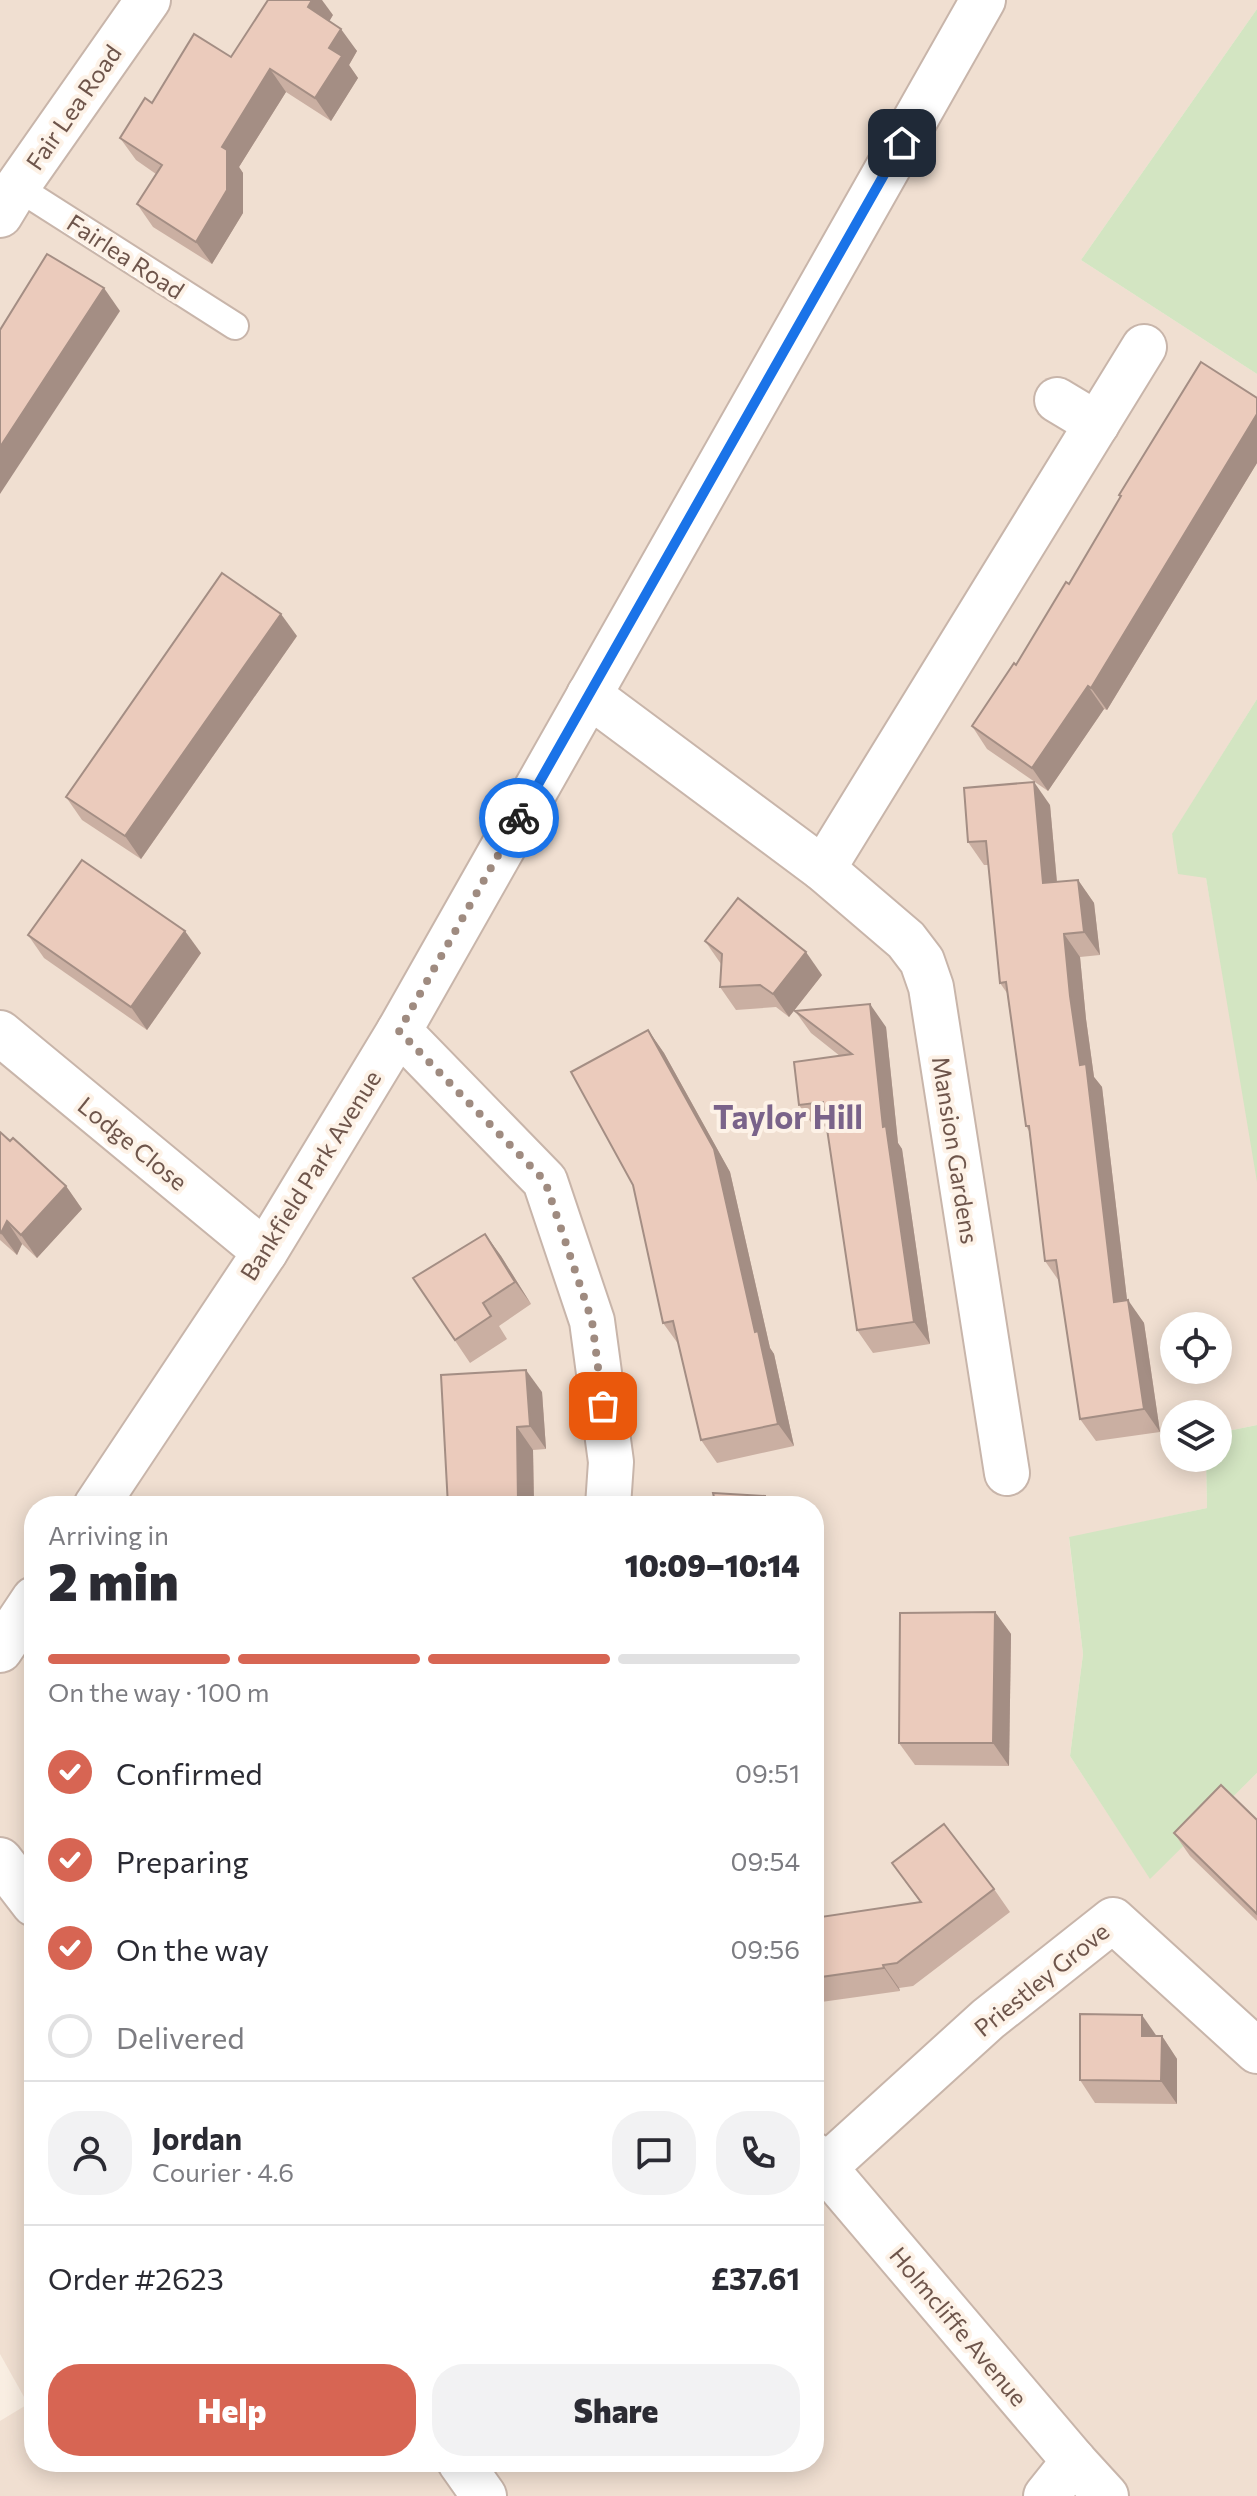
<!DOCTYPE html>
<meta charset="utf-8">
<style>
:root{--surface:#fff;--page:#f2f2f3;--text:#2b2b33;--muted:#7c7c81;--line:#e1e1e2;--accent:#d76553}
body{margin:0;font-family:Commissioner,sans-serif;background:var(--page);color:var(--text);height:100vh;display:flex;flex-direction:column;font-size:30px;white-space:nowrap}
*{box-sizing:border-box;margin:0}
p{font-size:26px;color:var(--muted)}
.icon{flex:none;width:44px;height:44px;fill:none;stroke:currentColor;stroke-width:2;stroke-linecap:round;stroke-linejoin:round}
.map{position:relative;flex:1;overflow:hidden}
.details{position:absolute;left:24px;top:1496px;width:800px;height:976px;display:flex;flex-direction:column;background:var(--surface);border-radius:32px;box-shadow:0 4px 20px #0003}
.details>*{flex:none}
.buttons{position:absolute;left:1160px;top:1312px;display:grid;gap:16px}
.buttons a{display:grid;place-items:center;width:72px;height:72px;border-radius:50%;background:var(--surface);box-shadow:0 4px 20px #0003;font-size:40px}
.pin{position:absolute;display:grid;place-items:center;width:68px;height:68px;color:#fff;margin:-34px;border-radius:16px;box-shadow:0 4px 12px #0006}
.courier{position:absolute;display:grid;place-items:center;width:80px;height:80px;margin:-40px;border:6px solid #1a73e8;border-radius:50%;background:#fff;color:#222;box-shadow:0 2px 10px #0007}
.summary em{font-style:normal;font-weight:800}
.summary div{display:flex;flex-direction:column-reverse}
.summary{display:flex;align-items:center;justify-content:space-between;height:136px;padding:0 24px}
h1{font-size:52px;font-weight:800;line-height:60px}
.bar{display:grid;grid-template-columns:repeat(4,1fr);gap:12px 8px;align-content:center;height:96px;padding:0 24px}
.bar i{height:10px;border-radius:6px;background:var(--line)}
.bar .selected{background:var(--accent)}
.bar p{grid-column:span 4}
.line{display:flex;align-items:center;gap:20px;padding:0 24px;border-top:2px solid var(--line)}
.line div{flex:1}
.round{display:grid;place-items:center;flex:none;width:84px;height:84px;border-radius:32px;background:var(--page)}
ol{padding:0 24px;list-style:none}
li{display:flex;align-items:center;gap:24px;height:88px}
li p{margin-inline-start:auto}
li .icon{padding:8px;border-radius:50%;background:var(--accent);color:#fff;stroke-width:4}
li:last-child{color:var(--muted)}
li i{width:44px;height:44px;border:4px solid var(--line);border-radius:50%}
.cta{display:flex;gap:16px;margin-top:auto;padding:16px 24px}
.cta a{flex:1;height:92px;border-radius:32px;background:var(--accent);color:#fff;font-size:32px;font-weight:800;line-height:92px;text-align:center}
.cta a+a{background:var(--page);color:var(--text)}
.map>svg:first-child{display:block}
.residential{fill:#f0dfd1;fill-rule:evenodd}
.green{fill:#d3e5c2}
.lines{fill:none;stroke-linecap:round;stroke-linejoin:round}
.lane-casing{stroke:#c8b5aa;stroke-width:30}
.street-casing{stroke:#c8b5aa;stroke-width:48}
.lane{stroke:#fff;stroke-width:26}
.street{stroke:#fff;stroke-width:44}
.wall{fill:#caafa2}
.shaded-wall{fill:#a48e84}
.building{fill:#ebcbbc;stroke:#a48e84;stroke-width:2}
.done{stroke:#9f8b80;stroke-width:8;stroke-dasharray:0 14.4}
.route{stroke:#1a73e8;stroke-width:10}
.labels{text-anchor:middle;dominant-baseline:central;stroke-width:8;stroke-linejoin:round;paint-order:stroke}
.street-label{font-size:24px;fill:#6e554b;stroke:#fdf2e7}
.district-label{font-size:32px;font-weight:bold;fill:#7a638a;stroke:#fdf2e7}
</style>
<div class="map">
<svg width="1257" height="2496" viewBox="0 0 1257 2496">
<rect width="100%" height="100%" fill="#f9eee2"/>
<path class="residential" d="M 0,0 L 1257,0 L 1257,9 L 1081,260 L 1257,374 L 1257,699 L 1172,835 L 1206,878 L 1257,1165 L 1257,1425 L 1218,1433 L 1218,1414 L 1174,1414 L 1174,1458 L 1206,1458 L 1207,1508 L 1069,1538 L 1083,1654 L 1070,1756 L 1150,1878 L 1257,1773 L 1257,2496 L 0,2496 L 0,2421 L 28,2404 L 0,2354 ZM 1174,1326 L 1218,1326 L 1218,1370 L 1174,1370 ZM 34,1506 L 814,1506 L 814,2462 L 34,2462 Z"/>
<g class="green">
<path d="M 1257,9 L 1257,374 L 1081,260 Z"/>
<path d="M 1257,699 L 1257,1182 L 1206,878 L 1178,874 L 1172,834 Z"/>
<path d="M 1257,1425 L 1257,1773 L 1150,1879 L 1070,1756 L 1083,1654 L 1069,1537 L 1207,1508 L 1206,1458 L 1218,1458 L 1218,1433 Z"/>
</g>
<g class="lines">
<g class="lane-casing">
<path id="lane" d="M 17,187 L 235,326"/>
</g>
<g class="street-casing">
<g id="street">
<path d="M 0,215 L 17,187 L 148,0"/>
<path d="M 1057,400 L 1097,424"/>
<path d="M 589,695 L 823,869 L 906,940 L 922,961 L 931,987 L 1007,1473"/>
<path d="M 823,869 L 1144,347"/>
<path d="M 399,1031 L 545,1181 L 592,1321 L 611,1462 L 608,1506"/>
<path d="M 0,1033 L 265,1252"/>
<path d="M 96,1506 L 265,1252 L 399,1031 L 983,0"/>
<path d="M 0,1650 L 34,1599"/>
<path d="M 0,1860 L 34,1904"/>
<path d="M 814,2155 L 1074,2461 L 1106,2496"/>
<path d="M 824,2168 L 988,2019 L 1113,1920 L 1257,2051"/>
<path d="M 460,2462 L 484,2496"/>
<path d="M 1046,2496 L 1074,2461"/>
</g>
</g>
<use href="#lane" class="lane"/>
<use href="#street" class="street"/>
</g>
<g class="wall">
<path d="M 333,15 L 329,21 L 357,51 L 349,65 L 358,78 L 331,121 L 286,92 L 239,167 L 243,173 L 243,213 L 212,264 L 153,227 L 137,204 L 156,174 L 136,160 L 120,138 L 152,103 L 231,57 Z"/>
<path d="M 1257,398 L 1257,463 L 1107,710 L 1104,709 L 1048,791 L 987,749 L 972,726 L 1016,665 L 1069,584 L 1121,497 L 1119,495 Z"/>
<path d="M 297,636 L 141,859 L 82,820 L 66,797 Z"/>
<path d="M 1050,805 L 1057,882 L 1078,880 L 1094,903 L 1100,955 L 1080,957 L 1086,1019 L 1094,1077 L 1102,1087 L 1127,1300 L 1144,1323 L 1160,1432 L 1096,1441 L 1080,1419 L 1059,1281 L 1045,1261 L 1029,1131 L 1026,1126 L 1007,993 L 1000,983 L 988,865 L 984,865 L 968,842 Z"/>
<path d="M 28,935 L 201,953 L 147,1030 L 44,958 Z"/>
<path d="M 705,941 L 822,975 L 789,1017 L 776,1007 L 736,1010 L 720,987 L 721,964 Z"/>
<path d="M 795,1011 L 886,1027 L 898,1143 L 902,1149 L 930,1344 L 873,1353 L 857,1330 L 827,1126 L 815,1128 L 799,1105 L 840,1056 L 811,1033 Z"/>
<path d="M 648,1030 L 664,1053 L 730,1172 L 770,1348 L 774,1354 L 794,1446 L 717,1463 L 701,1440 L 679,1345 L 663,1323 Z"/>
<path d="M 0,1132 L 66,1186 L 82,1209 L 37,1258 L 22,1244 L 17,1255 L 0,1240 Z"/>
<path d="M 485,1234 L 501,1256 L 531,1304 L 499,1326 L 507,1339 L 470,1363 L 413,1278 Z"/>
<path d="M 542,1392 L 546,1449 L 533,1450 L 534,1506 L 448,1506 Z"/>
<path d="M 995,1612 L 1011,1634 L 1009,1766 L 915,1765 L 899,1743 Z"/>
<path d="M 1257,1820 L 1257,1921 L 1190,1856 L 1174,1833 Z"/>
<path d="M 892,1863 L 994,1889 L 1010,1912 L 913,1986 L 899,1988 L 900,1991 L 814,2003 L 814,1918 L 920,1902 Z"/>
<path d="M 1156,2036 L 1162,2036 L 1177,2059 L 1177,2104 L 1095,2103 L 1080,2080 Z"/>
</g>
<g class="shaded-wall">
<path d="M 312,0 L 322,0 L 333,15 L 324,30 L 308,7 Z"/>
<path d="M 341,29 L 357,51 L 349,65 L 358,78 L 331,121 L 315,98 L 329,48 Z"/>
<path d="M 270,69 L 286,92 L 239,167 L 243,173 L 243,213 L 212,264 L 196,242 L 222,147 Z"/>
<path d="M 104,288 L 120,311 L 0,494 L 0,447 Z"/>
<path d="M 1257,414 L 1257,463 L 1107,710 L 1091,688 Z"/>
<path d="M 281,614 L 297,636 L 141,859 L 125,836 Z"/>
<path d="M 1088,686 L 1104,709 L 1048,791 L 1032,768 Z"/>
<path d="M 1034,782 L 1050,805 L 1059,906 L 1043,883 Z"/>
<path d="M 1078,880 L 1094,903 L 1100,955 L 1084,932 Z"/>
<path d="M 185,931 L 201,953 L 147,1030 L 131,1007 Z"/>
<path d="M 1064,934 L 1080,957 L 1086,1019 L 1094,1077 L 1102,1087 L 1130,1325 L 1114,1302 L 1070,996 Z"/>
<path d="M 806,952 L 822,975 L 789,1017 L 773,994 Z"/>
<path d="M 870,1004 L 886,1027 L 898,1143 L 902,1149 L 930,1344 L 914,1322 L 883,1127 Z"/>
<path d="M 648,1030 L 664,1053 L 730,1172 L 770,1348 L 774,1354 L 794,1446 L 778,1424 L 755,1332 Z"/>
<path d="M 66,1186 L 82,1209 L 37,1258 L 21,1235 Z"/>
<path d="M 7,1221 L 22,1244 L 17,1255 L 1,1233 Z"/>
<path d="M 485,1234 L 501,1256 L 531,1304 L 515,1282 Z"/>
<path d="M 1128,1300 L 1144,1323 L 1160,1432 L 1144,1409 Z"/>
<path d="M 526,1370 L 542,1392 L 546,1449 L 530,1426 Z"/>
<path d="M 517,1427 L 533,1450 L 534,1506 L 520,1506 L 518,1503 Z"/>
<path d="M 765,1496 L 772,1506 L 765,1506 Z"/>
<path d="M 995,1612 L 1011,1634 L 1009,1766 L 993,1743 Z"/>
<path d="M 883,1965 L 899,1988 L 900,1991 L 884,1968 Z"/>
<path d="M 1142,2015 L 1158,2038 L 1142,2036 Z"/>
<path d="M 1162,2036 L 1177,2059 L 1177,2104 L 1161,2081 Z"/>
</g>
<g class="building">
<path d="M 268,0 L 312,0 L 308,7 L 341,29 L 329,48 L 342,56 L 315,98 L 270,69 L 222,147 L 227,150 L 227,190 L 196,242 L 137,204 L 162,165 L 120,138 L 145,98 L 152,103 L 194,34 L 231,57 Z"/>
<path d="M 47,254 L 104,288 L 0,447 L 0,330 Z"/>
<path d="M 1201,362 L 1257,398 L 1257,414 L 1091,688 L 1088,686 L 1032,768 L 972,726 L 1014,663 L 1016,665 L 1066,582 L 1069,584 L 1121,496 L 1119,495 Z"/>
<path d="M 222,573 L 281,614 L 125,836 L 66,797 Z"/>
<path d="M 1034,782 L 1043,883 L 1078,880 L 1084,932 L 1064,934 L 1070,996 L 1080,1065 L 1086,1064 L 1114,1302 L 1128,1300 L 1144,1409 L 1080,1419 L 1056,1260 L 1045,1261 L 1029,1126 L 1026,1126 L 1006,982 L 1000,983 L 986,841 L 968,842 L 964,788 Z"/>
<path d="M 82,860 L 185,931 L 131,1007 L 28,935 Z"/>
<path d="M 738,898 L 806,952 L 773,994 L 760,985 L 720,987 L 722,954 L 705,941 Z"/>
<path d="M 870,1004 L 883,1127 L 886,1126 L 914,1322 L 857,1330 L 823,1102 L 799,1105 L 794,1062 L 852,1054 L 795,1011 Z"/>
<path d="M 648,1030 L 714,1149 L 755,1332 L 758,1331 L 778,1424 L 701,1440 L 673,1321 L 663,1323 L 633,1185 L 571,1072 Z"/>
<path d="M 0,1132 L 10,1141 L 13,1138 L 66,1186 L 21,1235 L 7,1221 L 1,1233 L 0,1232 Z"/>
<path d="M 485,1234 L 515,1282 L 483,1303 L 491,1316 L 455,1340 L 413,1278 Z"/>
<path d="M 526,1370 L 530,1426 L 517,1427 L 518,1503 L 496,1502 L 496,1506 L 448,1506 L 441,1375 Z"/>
<path d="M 713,1493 L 765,1496 L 765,1506 L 716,1506 Z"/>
<path d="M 995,1612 L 993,1743 L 899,1743 L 900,1613 Z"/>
<path d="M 1221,1785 L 1257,1820 L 1257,1914 L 1174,1833 Z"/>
<path d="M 944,1824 L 994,1889 L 897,1963 L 883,1965 L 884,1968 L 814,1978 L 814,1918 L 921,1902 L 892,1863 Z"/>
<path d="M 1080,2014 L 1142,2015 L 1142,2036 L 1162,2036 L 1161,2081 L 1080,2080 Z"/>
</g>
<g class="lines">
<path class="done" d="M 519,818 L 399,1031 L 545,1181 L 592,1321 L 603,1406"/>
<path class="route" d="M 519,818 L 902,143"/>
</g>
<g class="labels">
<g class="street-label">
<text transform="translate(73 107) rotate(-55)">Fair Lea Road</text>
<text transform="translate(126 256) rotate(33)">Fairlea Road</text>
<text transform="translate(133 1143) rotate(39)">Lodge Close</text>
<text transform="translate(956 1150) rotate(81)">Mansion Gardens</text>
<text transform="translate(310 1175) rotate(-58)">Bankfield Park Avenue</text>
<text transform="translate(1041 1979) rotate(-39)">Priestley Grove</text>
<text transform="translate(959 2326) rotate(50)">Holmcliffe Avenue</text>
</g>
<g class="district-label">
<text x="788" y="1116">Taylor Hill</text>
</g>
</g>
</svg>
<div class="buttons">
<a><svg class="icon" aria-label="locate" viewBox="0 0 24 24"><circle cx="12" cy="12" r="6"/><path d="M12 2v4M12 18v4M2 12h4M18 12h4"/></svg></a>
<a><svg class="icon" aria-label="layers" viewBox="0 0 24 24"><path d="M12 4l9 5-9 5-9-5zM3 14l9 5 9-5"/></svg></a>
</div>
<div class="pin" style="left:603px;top:1406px;background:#ea580c"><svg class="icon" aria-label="bag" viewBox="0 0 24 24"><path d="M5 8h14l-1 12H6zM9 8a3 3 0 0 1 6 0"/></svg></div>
<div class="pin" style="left:902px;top:143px;background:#1f2937"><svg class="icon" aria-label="home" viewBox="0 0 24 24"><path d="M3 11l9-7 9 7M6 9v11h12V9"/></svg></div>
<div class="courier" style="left:519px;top:818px"><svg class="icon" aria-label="bike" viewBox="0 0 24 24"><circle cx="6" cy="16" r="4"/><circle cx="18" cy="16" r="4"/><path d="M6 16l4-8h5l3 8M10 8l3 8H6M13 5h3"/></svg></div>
<section class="details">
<div class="summary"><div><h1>2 min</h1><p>Arriving in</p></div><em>10:09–10:14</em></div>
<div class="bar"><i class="selected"></i><i class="selected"></i><i class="selected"></i><i></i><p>On the way · 100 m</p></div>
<ol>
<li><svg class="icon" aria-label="check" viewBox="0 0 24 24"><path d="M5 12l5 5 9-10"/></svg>Confirmed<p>09:51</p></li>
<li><svg class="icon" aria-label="check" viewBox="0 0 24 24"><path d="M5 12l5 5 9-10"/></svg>Preparing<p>09:54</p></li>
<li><svg class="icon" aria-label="check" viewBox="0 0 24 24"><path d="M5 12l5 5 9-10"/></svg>On the way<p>09:56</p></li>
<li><i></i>Delivered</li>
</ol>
<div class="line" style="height:144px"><a class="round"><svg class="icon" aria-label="person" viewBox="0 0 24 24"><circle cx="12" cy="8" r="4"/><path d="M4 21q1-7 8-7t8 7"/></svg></a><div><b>Jordan</b><p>Courier · 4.6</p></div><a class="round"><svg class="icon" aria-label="chat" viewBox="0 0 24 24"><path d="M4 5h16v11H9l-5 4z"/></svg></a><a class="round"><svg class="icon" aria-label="phone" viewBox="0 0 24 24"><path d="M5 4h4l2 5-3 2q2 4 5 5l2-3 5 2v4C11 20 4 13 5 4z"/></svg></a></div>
<div class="line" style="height:104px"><div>Order #2623</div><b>£37.61</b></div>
<div class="cta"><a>Help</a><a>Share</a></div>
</section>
</div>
